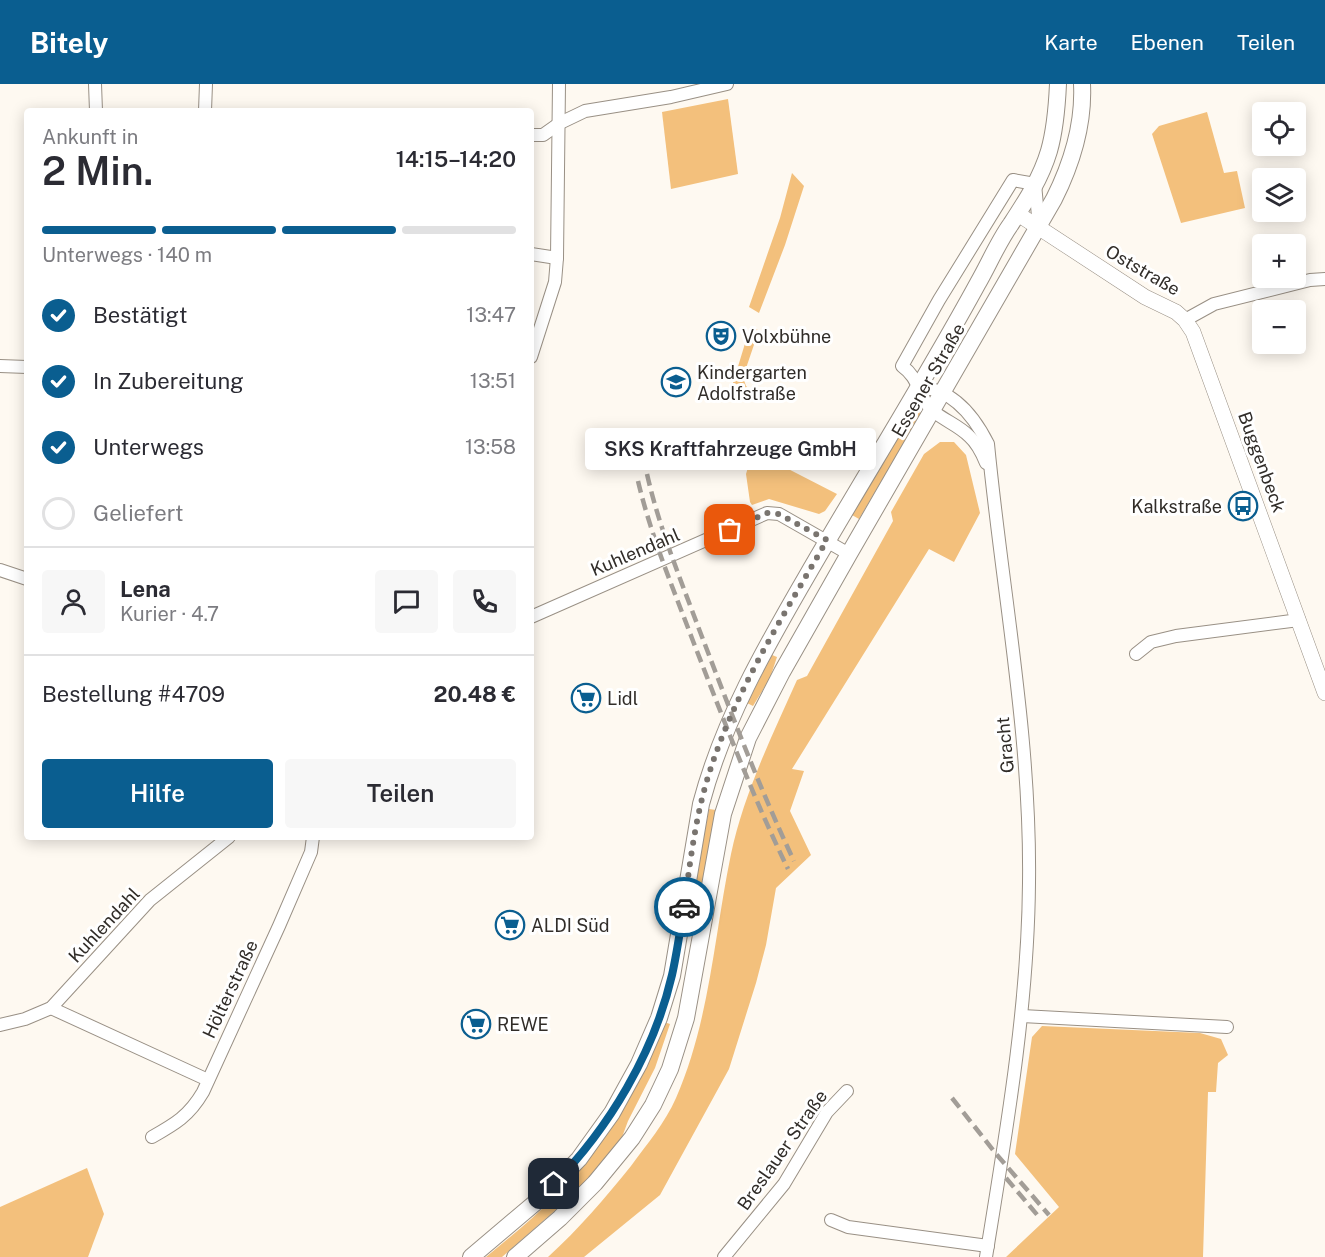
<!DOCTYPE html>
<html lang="de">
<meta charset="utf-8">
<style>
:root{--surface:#fff;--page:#f7f7f7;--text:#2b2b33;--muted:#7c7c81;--line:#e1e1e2;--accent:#0a5e90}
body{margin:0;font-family:"Public Sans",sans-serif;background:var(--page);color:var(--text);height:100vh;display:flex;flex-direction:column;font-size:22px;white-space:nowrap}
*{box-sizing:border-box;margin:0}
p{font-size:20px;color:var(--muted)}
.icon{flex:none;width:33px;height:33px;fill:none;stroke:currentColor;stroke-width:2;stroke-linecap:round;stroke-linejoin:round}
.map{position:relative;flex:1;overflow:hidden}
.side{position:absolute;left:24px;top:24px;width:510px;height:732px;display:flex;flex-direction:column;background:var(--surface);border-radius:6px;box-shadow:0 3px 15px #0003}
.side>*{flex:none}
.tools{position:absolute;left:1252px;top:18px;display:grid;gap:12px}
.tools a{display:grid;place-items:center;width:54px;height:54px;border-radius:6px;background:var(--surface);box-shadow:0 3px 15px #0003;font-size:30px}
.pin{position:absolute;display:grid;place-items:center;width:51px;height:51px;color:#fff;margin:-26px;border-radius:12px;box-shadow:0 3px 9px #0006}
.courier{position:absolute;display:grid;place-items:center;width:60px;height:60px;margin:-30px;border:4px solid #0a5e90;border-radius:50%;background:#fff;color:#222;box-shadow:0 2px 8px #0007}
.bubble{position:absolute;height:42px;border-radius:6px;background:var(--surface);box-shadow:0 3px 15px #0003;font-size:20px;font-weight:600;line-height:42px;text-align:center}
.head em{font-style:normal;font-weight:600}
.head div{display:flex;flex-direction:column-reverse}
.head{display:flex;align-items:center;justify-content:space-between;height:102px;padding:0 18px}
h1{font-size:39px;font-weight:600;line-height:45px}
.bar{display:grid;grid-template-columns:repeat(4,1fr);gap:9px 6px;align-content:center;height:72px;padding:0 18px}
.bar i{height:8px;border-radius:4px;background:var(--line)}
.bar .current{background:var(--accent)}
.bar p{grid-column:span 4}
.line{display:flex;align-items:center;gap:15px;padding:0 18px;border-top:2px solid var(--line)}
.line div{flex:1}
.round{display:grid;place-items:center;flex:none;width:63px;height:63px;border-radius:6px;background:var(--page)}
ol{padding:0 18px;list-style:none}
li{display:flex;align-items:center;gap:18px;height:66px}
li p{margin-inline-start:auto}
li .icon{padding:6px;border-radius:50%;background:var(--accent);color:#fff;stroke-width:4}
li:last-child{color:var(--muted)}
li i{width:33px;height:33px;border:3px solid var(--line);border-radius:50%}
.button{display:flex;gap:12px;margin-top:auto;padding:12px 18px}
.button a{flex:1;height:69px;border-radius:6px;background:var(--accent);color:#fff;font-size:24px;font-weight:600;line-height:69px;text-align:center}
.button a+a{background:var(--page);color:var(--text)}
header{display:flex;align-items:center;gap:36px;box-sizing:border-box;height:84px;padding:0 30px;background:var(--accent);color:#fff}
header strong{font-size:28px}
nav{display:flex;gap:33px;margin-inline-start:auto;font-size:21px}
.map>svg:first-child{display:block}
.green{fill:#f3c07c}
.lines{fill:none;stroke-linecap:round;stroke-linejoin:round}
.minor-casing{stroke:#999085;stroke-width:14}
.tertiary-casing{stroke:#999085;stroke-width:16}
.secondary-casing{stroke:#999085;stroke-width:18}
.minor{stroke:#fff;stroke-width:12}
.tertiary{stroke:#fff;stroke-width:15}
.secondary{stroke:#fff;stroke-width:16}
.rail{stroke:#a29d97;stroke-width:4.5;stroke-dasharray:12 6;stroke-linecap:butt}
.done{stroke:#79746f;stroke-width:6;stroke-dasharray:0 10.8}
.route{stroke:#0a5e90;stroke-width:8}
.labels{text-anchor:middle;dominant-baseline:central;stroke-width:6;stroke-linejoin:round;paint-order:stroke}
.street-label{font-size:18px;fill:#312d29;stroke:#fff}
.poi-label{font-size:18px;fill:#312d29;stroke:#fff;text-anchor:start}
</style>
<header>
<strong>Bitely</strong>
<nav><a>Karte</a><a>Ebenen</a><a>Teilen</a></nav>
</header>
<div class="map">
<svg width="1325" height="1173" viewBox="0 0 1325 1173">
<rect width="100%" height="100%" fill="#fef9f1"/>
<g class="green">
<path d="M 728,15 L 738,90 L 671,105 L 662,28 Z"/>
<path d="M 1207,28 L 1224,89 L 1237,87 L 1245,124 L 1181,139 L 1152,50 L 1159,42 Z"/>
<path d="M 792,89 L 804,102 L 785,161 L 759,229 L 749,223 L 780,134 Z"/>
<path d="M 750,243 L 757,245 L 758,249 L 743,293 L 746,302 L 751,306 L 733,299 Z"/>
<path d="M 919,326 L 921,330 L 859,435 L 852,431 L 909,333 Z"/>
<path d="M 940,358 L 954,358 L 966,371 L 980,429 L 954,478 L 929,465 L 792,685 L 804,687 L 790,727 L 811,771 L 776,804 L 766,861 L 756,899 L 729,985 L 660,1111 L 584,1173 L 548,1173 C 579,1145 605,1114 631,1082 C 647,1060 665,1039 676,1014 C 710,936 714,852 731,770 C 744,709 772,652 797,596 L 807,592 L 893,437 L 891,428 L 924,370 Z"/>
<path d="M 753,367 L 837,410 L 825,427 L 819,430 L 769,415 L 752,421 L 750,418 L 746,390 Z"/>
<path d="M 772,571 L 777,573 L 770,594 L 753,622 L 747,619 Z"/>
<path d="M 709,725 L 716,726 L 698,823 L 691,822 Z"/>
<path d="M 664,938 L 670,940 L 655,984 L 628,1037 L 621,1056 L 583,1102 L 502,1173 L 486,1173 C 510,1153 534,1134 555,1112 C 605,1064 639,1002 664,938 Z"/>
<path d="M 1042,942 L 1200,949 L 1221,955 L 1228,971 L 1218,979 L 1216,1008 L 1208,1008 L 1203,1173 L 1006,1173 L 1059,1123 L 1015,1070 L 1032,953 Z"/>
<path d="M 87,1084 L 104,1130 L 88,1173 L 0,1173 L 0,1123 Z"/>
</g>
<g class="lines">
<g class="minor-casing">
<g id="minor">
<path d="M 95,0 L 96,27"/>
<path d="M 205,27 L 206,0"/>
<path d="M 531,51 L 543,51 L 560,39 L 585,27 L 671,13 L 727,0"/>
<path d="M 531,170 L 557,174"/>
<path d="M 1185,236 L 1214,220 L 1310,196 L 1325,195"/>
<path d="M 531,273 L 555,198 L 557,174 L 559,0"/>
<path d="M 0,282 L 27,283"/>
<path d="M 919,303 C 953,305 974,332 988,360 C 1002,506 1031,651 1029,799 C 1028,924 1006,1049 986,1173"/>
<path d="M 986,379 C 982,369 977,359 969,352 C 955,338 935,334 925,317 C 917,303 916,292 902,282 L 939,216 L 1013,96 L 1035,100 L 1039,143"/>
<path d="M 0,486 L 27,495"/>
<path d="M 531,533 L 767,429 L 779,430 L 849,470"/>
<path d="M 1136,570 L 1151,558 L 1176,552 L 1299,536"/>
<path d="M 51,924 L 208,996"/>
<path d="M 1022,932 L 1227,943"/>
<path d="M 0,941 L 25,935 L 51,924 L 150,816 L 229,753"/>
<path d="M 152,1053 C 175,1040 189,1032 203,1008 L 279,842 L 311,768 L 313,753"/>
<path d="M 831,1136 L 848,1143 L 988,1162"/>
<path d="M 724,1173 L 784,1100 L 827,1028 L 847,1007"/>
</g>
</g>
<g class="tertiary-casing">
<path id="tertiary" d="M 1018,130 L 1145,213 L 1176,228 L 1185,236 L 1193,248 L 1325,609"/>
</g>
<g class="secondary-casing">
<g id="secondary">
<path d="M 471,1173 L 542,1113 L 579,1075 L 612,1029 L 639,980 L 659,934 L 672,892 L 701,720 C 723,637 765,564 808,490 C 864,393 924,298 978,199 C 989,180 998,158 1011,140 C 1026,117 1041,94 1049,67 C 1055,46 1057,22 1058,0"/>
<path d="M 515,1173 L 560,1134 L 595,1099 L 632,1054 L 653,1021 L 670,985 L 686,934 L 723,730 L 748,654 L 782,588 L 849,470 L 1054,115 C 1072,79 1084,40 1082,0"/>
</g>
</g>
<use href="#minor" class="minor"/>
<use href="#tertiary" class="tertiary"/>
<use href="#secondary" class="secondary"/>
<g class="rail">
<path d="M 647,390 C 659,443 680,494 699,545 C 729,623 758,701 794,777"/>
<path d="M 638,397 C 651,452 673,504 693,557 C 723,634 752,711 788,785"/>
<path d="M 952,1014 L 997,1071 L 1049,1131"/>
<path d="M 1006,1094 L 1039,1133"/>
</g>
</g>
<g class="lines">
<path class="done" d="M 684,823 C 690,780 695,735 708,693 C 734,608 783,533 827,456 L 779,430 L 767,429 L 730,446"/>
<path class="route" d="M 554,1100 C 609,1044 654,969 672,891 C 677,869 680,846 684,823"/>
</g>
<defs>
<g id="theatre-ring" transform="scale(1.5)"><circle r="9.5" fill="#fff" stroke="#0a5e90" stroke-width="1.5"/><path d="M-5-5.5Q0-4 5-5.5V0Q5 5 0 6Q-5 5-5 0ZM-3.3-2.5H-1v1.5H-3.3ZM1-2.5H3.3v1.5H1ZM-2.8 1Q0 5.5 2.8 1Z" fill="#0a5e90"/></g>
<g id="school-ring" transform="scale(1.5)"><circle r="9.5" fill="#fff" stroke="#0a5e90" stroke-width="1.5"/><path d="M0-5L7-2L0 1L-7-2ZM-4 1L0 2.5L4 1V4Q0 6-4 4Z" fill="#0a5e90"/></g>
<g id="bus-ring" transform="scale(1.5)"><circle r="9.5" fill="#fff" stroke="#0a5e90" stroke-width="1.5"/><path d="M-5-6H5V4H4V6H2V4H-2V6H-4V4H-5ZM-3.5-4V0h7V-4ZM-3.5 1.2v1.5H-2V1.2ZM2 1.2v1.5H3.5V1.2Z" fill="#0a5e90"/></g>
<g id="supermarket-ring" transform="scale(1.5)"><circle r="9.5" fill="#fff" stroke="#0a5e90" stroke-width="1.5"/><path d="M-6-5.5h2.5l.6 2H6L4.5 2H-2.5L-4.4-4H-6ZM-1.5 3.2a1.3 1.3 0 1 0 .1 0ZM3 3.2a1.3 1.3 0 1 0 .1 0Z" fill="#0a5e90"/></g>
</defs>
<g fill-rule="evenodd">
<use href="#theatre-ring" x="721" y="252"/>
<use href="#school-ring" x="676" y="298"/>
<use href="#bus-ring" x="1243" y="422"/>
<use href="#supermarket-ring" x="586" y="614"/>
<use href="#supermarket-ring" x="510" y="841"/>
<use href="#supermarket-ring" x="476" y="940"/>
</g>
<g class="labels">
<g class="street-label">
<text transform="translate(1143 186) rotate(30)">Oststraße</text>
<text transform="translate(928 296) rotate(-60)">Essener Straße</text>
<text transform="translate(1262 378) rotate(70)">Buggenbeck</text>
<text transform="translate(635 468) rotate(-23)">Kuhlendahl</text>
<text transform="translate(1005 661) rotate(-95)">Gracht</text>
<text transform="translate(104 841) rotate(-47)">Kuhlendahl</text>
<text transform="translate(230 905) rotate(-65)">Hölterstraße</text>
<text transform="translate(782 1066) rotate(-55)">Breslauer Straße</text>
</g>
<g class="poi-label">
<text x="742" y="252">Volxbühne</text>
<text x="697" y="288">Kindergarten<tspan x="697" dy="21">Adolfstraße</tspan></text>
<text x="1222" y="422" text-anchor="end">Kalkstraße</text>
<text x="607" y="614">Lidl</text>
<text x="531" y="841">ALDI Süd</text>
<text x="497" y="940">REWE</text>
</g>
</g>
</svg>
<div class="tools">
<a><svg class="icon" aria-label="locate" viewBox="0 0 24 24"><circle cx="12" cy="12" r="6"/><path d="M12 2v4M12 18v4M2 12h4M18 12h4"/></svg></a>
<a><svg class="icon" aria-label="layers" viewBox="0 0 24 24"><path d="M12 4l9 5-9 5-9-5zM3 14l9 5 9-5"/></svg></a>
<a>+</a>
<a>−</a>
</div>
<div class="pin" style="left:730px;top:446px;background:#ea580c"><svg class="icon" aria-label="bag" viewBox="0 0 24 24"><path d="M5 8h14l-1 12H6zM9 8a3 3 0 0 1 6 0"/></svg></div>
<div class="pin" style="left:554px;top:1100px;background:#1f2937"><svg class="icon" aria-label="home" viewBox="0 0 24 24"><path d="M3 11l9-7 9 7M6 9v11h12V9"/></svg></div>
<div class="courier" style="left:684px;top:823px"><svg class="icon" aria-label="car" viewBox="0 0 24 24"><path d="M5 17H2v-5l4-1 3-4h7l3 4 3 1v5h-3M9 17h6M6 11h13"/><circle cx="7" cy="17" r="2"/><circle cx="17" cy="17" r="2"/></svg></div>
<div class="bubble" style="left:585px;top:344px;width:291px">SKS Kraftfahrzeuge GmbH</div>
<section class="side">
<div class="head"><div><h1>2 Min.</h1><p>Ankunft in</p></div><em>14:15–14:20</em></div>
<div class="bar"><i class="current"></i><i class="current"></i><i class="current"></i><i></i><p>Unterwegs · 140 m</p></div>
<ol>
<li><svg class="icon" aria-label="check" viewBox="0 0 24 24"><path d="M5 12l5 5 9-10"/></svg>Bestätigt<p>13:47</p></li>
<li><svg class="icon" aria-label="check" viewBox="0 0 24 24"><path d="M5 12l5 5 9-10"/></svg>In Zubereitung<p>13:51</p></li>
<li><svg class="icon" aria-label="check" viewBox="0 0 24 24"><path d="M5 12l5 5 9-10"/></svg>Unterwegs<p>13:58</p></li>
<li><i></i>Geliefert</li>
</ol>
<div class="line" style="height:108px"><a class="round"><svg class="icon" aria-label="person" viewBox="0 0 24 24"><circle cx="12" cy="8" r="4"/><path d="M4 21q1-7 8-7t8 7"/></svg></a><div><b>Lena</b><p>Kurier · 4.7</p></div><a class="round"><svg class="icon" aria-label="chat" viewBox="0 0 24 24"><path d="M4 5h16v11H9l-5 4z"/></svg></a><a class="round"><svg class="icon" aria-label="phone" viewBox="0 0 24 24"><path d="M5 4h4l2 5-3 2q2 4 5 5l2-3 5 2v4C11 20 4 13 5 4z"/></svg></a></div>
<div class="line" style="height:78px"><div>Bestellung #4709</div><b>20.48 €</b></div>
<div class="button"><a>Hilfe</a><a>Teilen</a></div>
</section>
</div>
